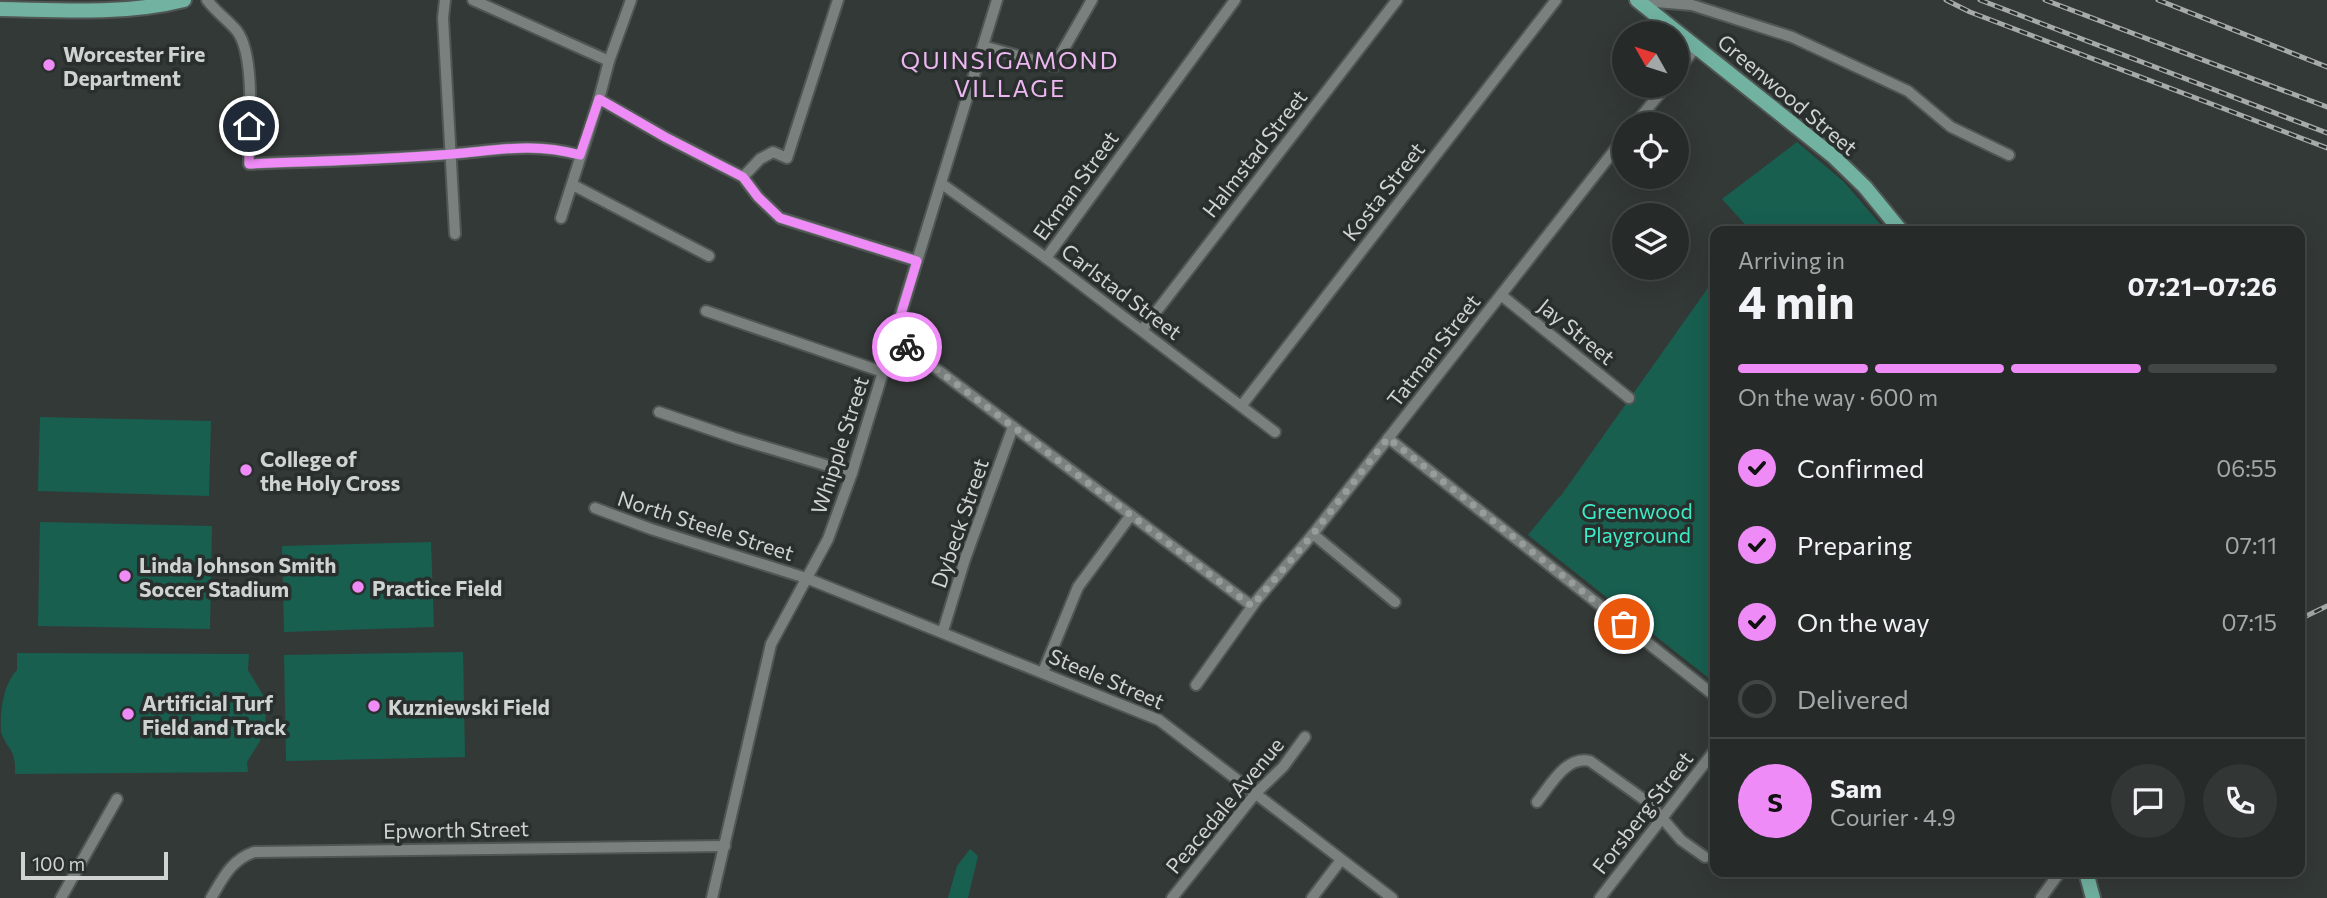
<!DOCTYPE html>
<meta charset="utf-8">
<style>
:root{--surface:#262b29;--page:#323735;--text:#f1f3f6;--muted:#a4a7a8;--line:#424746;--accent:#ef8bf7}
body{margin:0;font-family:Commissioner,sans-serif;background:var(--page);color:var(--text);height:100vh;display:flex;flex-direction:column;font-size:26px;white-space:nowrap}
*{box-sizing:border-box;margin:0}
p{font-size:23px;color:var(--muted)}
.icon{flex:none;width:38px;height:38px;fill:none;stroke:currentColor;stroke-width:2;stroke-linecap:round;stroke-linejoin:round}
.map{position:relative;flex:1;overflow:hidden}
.panel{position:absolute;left:1710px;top:226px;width:595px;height:651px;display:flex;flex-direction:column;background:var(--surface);border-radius:14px;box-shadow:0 7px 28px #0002,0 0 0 2px var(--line)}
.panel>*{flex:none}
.needle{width:46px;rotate:309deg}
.tools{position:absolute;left:1612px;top:21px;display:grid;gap:14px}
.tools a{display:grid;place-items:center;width:77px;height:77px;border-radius:50%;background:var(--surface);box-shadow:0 7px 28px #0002,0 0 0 2px var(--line);font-size:35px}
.scale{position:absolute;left:21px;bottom:18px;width:147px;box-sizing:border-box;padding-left:7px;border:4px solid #cfd3d2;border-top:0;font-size:19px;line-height:24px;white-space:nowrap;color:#cfd3d2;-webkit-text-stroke:5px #292f2d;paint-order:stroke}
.pin{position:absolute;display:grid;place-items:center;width:60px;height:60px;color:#fff;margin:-30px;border:4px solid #fff;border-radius:50%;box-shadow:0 2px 7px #0007}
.courier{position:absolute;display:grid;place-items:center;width:70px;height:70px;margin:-35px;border:5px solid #ef8bf7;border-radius:50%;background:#fff;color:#222;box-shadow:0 2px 9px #0007}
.headline em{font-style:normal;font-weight:700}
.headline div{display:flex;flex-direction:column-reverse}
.headline{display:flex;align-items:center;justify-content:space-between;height:119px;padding:0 28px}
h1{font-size:46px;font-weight:700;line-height:52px}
.bar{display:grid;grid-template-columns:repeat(4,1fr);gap:10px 7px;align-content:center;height:84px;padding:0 28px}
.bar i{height:9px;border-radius:5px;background:var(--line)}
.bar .selected{background:var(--accent)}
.bar p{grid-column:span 4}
.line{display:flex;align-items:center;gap:18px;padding:0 28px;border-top:2px solid var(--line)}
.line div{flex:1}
.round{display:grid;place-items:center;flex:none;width:74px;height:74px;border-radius:37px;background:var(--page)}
ol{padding:0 28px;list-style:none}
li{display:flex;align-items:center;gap:21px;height:77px}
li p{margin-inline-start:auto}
li .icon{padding:7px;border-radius:50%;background:var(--accent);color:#111;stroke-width:4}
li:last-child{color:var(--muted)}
li i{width:38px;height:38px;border:4px solid var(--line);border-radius:50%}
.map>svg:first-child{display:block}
.green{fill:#185f50}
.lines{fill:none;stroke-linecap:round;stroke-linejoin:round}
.minor-casing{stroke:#505654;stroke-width:14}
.major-casing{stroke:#505654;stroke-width:18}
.minor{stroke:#79807e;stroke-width:10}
.major{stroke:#71b2a1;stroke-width:14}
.rail-casing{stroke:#a6aba9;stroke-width:5}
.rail{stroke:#292f2d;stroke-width:2.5;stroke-dasharray:8;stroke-linecap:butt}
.done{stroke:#989d9c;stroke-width:7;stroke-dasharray:0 12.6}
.route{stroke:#ef8bf7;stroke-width:9}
.poi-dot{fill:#ef8bf7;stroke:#292f2d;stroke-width:2.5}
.labels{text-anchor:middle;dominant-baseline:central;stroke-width:7;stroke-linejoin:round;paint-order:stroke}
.poi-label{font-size:21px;font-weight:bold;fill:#cfd3d2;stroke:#292f2d;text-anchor:start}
.street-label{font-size:21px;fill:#cfd3d2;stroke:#292f2d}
.park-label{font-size:21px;fill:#3decc6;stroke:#292f2d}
.quarter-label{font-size:24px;letter-spacing:2px;fill:#eeb7f2;stroke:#292f2d}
</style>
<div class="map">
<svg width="2327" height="898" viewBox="0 0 2327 898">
<rect width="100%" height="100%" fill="#333937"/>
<g class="green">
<path d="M 1797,142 L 1844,182 L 1886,231 L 1751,231 L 1722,199 Z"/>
<path d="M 1715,278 L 1715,683 L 1528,535 L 1559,497 L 1560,497 Z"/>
<path d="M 40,417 L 211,421 L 209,496 L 38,491 Z"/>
<path d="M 40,522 L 212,526 L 210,629 L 38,626 Z"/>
<path d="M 431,542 L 434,627 L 284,632 L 282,546 Z"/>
<path d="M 463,652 L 465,757 L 286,761 L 284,655 Z"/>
<path d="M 17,653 L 249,654 L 248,670 L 263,695 L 266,712 L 265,727 L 260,741 L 247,762 L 248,772 L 15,774 C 16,747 8,752 1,732 C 0,711 3,685 17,670 Z"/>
<path d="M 970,849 L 978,856 L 968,898 L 948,898 L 957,866 Z"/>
</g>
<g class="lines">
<g class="minor-casing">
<g id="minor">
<path d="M 207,0 C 216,12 228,20 237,31 C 256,56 249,131 249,164 C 317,161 385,160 453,154 C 499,150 534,142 580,155"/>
<path d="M 445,0 L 443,18 L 455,234"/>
<path d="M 473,0 L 609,61"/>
<path d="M 1644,5 L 1656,2 L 1692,5 L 1792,37 L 1908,91 L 1951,127 L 2009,155"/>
<path d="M 983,46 L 1054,66 L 1092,0"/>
<path d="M 1676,72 L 1697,46"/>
<path d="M 599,99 L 665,137 L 743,177 L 758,197 L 780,218 L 917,261"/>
<path d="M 1635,124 L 1666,86"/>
<path d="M 743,177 L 760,159 L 773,152 L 787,158 L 838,0"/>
<path d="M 942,184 L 1046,258 L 1275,432"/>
<path d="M 573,185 L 709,256"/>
<path d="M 561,218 L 599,99 L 609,61 L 631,0"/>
<path d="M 1046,258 L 1235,0"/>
<path d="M 1501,295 L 1629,398"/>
<path d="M 706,311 L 883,372"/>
<path d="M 1142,330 L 1397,0"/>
<path d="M 894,337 L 1252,606"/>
<path d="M 1242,405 L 1556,0"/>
<path d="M 659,412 L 735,438 L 852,473"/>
<path d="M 1388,438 L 1715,696"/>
<path d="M 595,508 L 651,529 L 806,578 L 1159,720 L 1392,898"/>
<path d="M 1313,534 L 1395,602"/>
<path d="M 943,631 L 965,559 L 1013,427"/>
<path d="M 1043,672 L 1078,587 L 1131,515"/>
<path d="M 1196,685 L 1256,601 L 1313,534 L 1624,138"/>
<path d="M 1537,802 C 1550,786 1566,755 1590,761 L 1649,803 L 1681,840 L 1705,857"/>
<path d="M 61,898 L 117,799"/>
<path d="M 211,898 C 223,878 231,860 254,852 L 725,846"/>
<path d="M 712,898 L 771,644 L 828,539 L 852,473 L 997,0"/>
<path d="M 1172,898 L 1256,793 L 1283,767 L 1305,737"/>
<path d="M 1312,898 L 1341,860"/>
<path d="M 1600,898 L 1715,750"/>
<path d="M 2041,898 L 2060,872"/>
</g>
</g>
<g class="major-casing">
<g id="major">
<path d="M 1637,0 L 1833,156 L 1865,187 L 1901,231"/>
<path d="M 0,9 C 61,10 125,15 184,0"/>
<path d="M 2086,872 L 2093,898"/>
</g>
</g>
<use href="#minor" class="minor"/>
<use href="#major" class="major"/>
<g class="rail-casing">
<g id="rail">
<path d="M 1946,0 L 1970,12 L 2327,148"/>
<path d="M 1980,0 L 2327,133"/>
<path d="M 2045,0 L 2327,107"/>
<path d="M 2158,0 L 2327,67"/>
<path d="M 2300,619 L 2327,606"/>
</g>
</g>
<use href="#rail" class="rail"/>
</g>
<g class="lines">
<path class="done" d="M 907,347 L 1252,606 L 1313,534 L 1388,438 L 1624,624"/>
<path class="route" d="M 249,126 L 249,164 C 317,161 385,160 453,154 C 499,150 534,142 580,155 L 599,99 L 665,137 L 743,177 L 758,197 L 780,218 L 917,261 L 894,337 L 907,347"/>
</g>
<g class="poi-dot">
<circle cx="49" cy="65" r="7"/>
<circle cx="246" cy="470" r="7"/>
<circle cx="125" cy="576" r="7"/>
<circle cx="358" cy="587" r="7"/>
<circle cx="374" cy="706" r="7"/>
<circle cx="128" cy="714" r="7"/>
</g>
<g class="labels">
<g class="poi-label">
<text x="63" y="53">Worcester Fire<tspan x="63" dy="24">Department</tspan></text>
<text x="260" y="458">College of<tspan x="260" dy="24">the Holy Cross</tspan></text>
<text x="139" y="564">Linda Johnson Smith<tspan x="139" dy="24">Soccer Stadium</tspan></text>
<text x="372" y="587">Practice Field</text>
<text x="142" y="702">Artificial Turf<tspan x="142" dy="24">Field and Track</tspan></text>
<text x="388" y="706">Kuzniewski Field</text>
</g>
<g class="street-label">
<text transform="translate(1788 94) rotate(40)">Greenwood Street</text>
<text transform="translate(1254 153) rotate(-52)">Halmstad Street</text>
<text transform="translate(1075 185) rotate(-54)">Ekman Street</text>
<text transform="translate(1383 191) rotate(-52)">Kosta Street</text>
<text transform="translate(1122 291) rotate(37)">Carlstad Street</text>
<text transform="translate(1577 331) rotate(39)">Jay Street</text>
<text transform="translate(1433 350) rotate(-52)">Tatman Street</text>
<text transform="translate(839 445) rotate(-72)">Whipple Street</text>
<text transform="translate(959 523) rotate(-71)">Dybeck Street</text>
<text transform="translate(706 525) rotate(18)">North Steele Street</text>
<text transform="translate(1107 678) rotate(23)">Steele Street</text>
<text transform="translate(1224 805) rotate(-50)">Peacedale Avenue</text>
<text transform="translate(1642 812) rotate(-52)">Forsberg Street</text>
<text transform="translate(456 829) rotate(-1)">Epworth Street</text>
</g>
<g class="park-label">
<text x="1637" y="510">Greenwood<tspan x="1637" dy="24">Playground</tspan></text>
</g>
<g class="quarter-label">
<text x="1010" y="59">QUINSIGAMOND<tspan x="1010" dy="28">VILLAGE</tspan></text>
</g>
</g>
</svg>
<div class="tools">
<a><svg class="needle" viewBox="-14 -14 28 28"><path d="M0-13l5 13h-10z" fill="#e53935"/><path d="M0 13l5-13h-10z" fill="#a4a7a8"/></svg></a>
<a><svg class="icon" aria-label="locate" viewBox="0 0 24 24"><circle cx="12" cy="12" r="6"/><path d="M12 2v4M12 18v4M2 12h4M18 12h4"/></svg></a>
<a><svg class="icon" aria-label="layers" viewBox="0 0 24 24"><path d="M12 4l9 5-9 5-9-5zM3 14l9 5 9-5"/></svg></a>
</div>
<div class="scale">100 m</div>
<div class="pin" style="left:1624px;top:624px;background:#ea580c"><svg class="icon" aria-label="bag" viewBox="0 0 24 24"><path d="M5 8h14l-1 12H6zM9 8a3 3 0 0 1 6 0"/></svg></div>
<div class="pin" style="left:249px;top:126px;background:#1f2937"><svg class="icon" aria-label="home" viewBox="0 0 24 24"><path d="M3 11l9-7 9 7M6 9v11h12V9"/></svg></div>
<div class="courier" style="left:907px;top:347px"><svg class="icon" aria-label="bike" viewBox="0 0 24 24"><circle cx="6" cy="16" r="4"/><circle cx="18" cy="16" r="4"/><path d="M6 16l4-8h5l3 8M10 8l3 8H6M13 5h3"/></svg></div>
<section class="panel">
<div class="headline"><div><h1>4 min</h1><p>Arriving in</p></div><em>07:21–07:26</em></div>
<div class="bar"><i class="selected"></i><i class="selected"></i><i class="selected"></i><i></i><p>On the way · 600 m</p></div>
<ol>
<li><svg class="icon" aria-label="check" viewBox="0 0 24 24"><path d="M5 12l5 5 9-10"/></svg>Confirmed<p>06:55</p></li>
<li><svg class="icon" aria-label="check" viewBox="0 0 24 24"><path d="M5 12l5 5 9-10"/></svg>Preparing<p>07:11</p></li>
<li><svg class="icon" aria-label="check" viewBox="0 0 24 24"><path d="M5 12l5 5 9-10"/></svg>On the way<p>07:15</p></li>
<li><i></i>Delivered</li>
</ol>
<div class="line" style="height:126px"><b class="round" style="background:var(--accent);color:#111">S</b><div><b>Sam</b><p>Courier · 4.9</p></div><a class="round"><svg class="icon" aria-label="chat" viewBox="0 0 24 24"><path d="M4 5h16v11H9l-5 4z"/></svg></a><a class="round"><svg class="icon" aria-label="phone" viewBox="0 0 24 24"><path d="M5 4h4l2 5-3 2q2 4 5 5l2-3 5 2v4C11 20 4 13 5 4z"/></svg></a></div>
</section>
</div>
